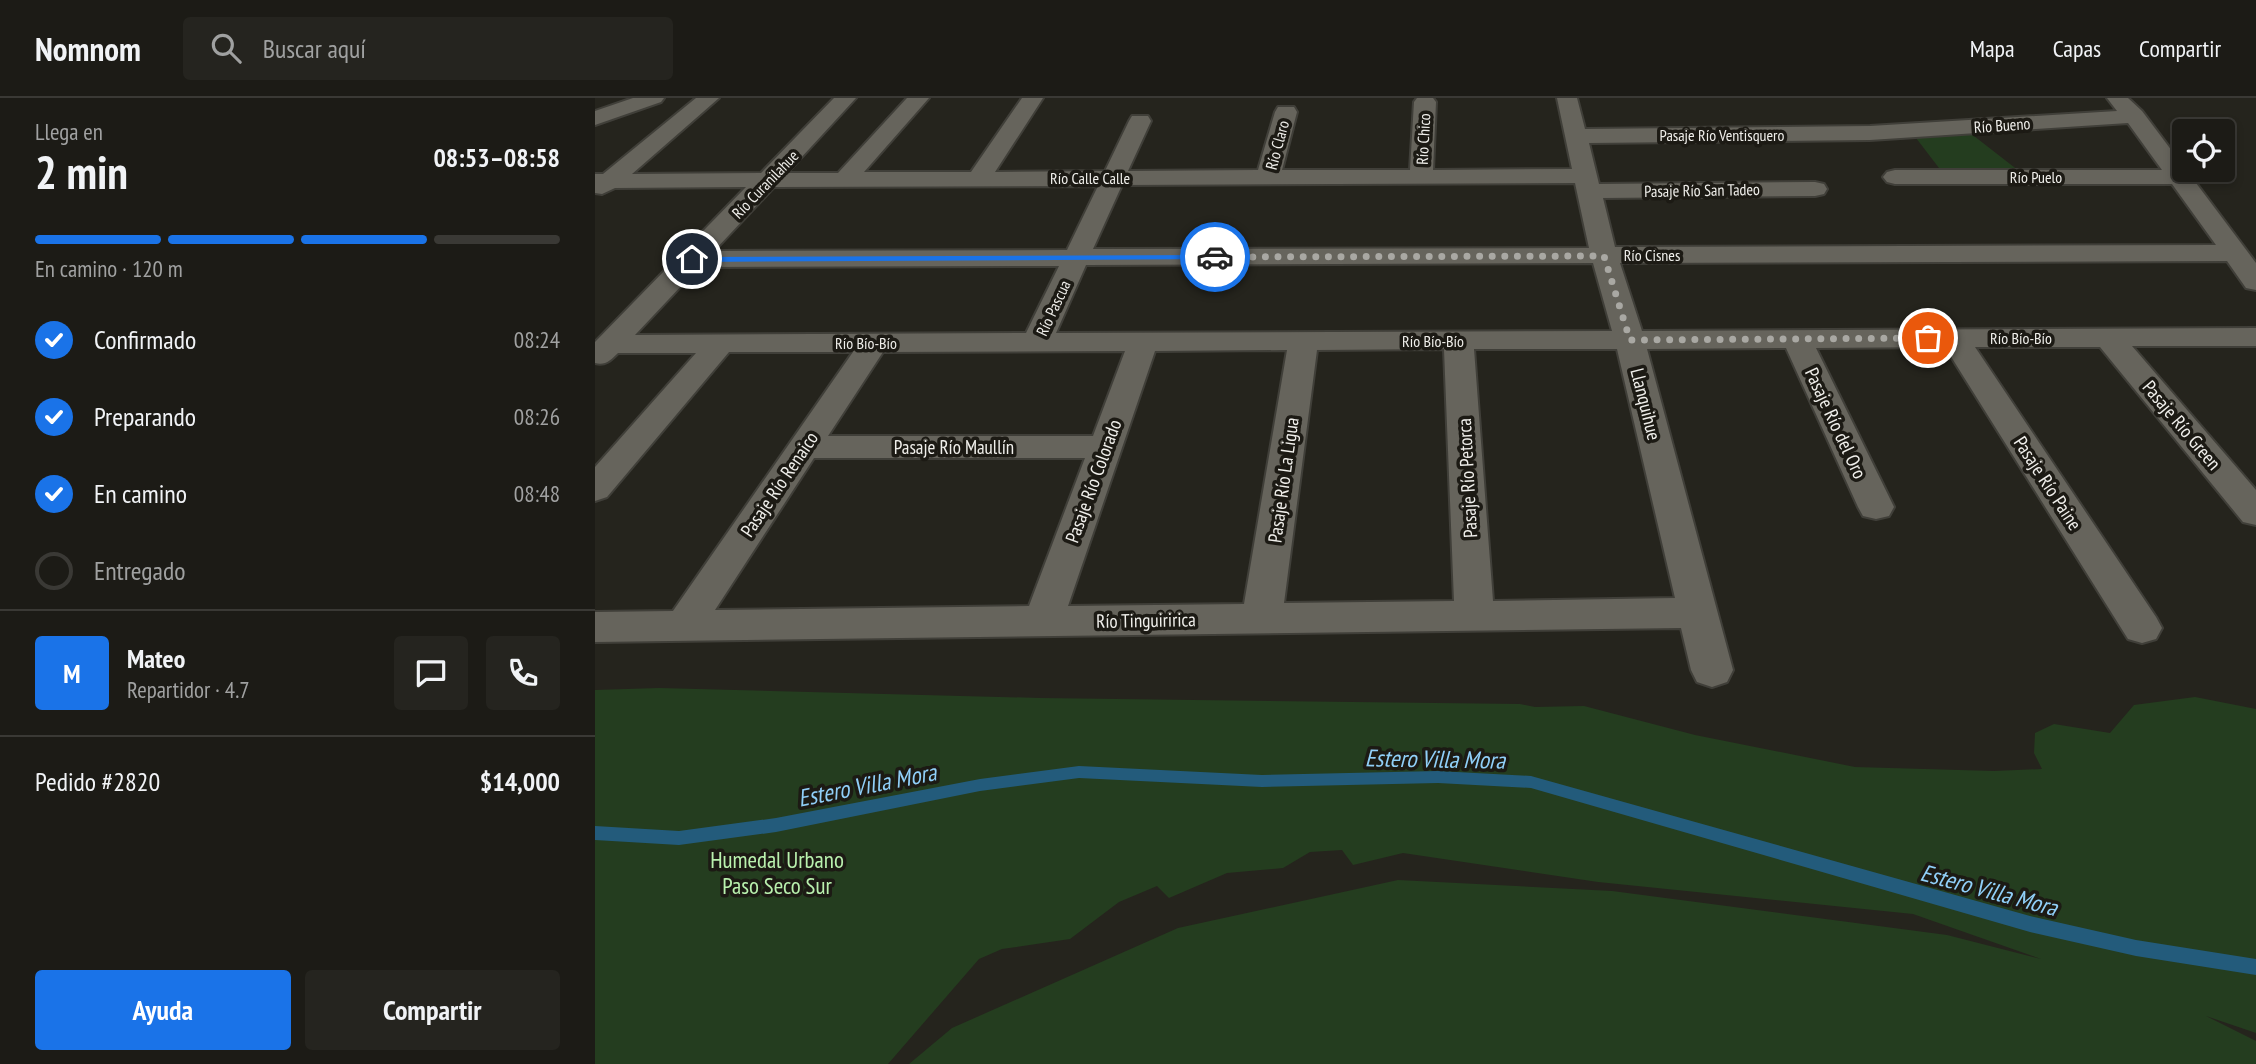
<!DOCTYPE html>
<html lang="es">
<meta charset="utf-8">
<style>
:root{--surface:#1c1b16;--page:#25241f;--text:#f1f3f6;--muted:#a0a1a1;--line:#3a3935;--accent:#1a73e8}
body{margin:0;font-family:"PT Sans Narrow",sans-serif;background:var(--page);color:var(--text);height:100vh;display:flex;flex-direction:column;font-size:26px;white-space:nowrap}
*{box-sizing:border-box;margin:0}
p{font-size:23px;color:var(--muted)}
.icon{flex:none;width:38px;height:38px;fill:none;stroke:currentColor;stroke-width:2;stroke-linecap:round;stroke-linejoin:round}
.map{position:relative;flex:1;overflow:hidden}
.details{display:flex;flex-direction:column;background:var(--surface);width:595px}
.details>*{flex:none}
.tools{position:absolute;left:1577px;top:21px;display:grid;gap:14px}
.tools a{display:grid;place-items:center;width:63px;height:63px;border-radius:7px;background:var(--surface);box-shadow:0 4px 10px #0003,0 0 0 2px var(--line);font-size:35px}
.pin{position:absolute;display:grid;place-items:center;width:60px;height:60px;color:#fff;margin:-30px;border:4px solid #fff;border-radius:50%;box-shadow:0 2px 7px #0007}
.courier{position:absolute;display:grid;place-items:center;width:70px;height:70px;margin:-35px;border:5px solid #1a73e8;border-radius:50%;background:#fff;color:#222;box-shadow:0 2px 9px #0007}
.headline em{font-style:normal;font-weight:700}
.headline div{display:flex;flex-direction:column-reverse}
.headline{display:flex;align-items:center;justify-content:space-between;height:119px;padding:0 35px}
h1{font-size:46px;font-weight:700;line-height:52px}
.bar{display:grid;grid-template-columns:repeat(4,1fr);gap:10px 7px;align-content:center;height:84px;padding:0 35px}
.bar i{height:9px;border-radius:5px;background:var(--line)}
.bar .on{background:var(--accent)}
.bar p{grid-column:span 4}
.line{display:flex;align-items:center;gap:18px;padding:0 35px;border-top:2px solid var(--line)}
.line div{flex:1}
.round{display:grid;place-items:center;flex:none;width:74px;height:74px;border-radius:7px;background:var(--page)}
ol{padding:0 35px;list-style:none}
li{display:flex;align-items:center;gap:21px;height:77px}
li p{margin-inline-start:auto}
li .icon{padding:7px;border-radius:50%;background:var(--accent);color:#fff;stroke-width:4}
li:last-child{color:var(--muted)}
li i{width:38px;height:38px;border:4px solid var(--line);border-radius:50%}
.action{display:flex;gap:14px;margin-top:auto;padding:14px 35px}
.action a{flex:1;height:80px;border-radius:7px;background:var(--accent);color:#fff;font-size:28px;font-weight:700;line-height:80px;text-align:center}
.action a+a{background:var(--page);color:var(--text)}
header{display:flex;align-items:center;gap:42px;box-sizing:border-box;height:98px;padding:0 35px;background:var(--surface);border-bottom:2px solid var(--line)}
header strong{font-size:33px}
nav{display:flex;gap:38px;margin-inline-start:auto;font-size:24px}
.search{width:490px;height:63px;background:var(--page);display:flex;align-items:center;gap:18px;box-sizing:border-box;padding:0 24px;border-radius:7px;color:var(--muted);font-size:26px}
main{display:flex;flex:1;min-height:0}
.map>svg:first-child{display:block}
.green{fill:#243d1f}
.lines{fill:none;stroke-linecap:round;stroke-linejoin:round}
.stream{fill:#235b7b;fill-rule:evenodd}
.minor-casing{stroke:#403f39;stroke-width:4}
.minor{fill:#66645c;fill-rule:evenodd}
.route{fill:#1a73e8}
.done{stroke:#a9a8a3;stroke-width:7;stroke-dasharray:0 12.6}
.labels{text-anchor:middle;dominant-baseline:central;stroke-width:7;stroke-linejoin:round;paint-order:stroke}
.far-street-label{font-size:16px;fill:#f0efeb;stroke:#1c1a14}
.street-label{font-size:19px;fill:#f0efeb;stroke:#1c1a14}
.near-park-label{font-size:23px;fill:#b9f1ae;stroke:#1c1a14}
.near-water-label{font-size:24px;font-style:italic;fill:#90cff8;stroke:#1c1a14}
</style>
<header>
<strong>Nomnom</strong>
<div class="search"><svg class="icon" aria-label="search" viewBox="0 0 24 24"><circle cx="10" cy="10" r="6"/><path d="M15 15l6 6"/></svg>Buscar aquí</div>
<nav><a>Mapa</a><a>Capas</a><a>Compartir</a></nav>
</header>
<main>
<section class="details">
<div class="headline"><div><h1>2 min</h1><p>Llega en</p></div><em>08:53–08:58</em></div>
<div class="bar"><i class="on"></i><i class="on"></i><i class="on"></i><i></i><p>En camino · 120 m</p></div>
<ol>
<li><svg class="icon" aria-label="check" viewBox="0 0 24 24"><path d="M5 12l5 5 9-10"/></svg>Confirmado<p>08:24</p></li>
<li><svg class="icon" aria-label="check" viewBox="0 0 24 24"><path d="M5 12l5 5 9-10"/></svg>Preparando<p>08:26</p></li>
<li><svg class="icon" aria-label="check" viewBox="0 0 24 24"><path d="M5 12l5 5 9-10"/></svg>En camino<p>08:48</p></li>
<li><i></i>Entregado</li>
</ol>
<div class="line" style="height:126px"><b class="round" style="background:var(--accent);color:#fff">M</b><div><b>Mateo</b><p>Repartidor · 4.7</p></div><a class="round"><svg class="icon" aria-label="chat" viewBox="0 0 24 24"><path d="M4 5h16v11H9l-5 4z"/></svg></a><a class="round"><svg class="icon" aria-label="phone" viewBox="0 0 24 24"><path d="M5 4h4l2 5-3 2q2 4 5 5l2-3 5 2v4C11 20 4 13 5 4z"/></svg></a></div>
<div class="line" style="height:91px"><div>Pedido #2820</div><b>$14,000</b></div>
<div class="action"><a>Ayuda</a><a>Compartir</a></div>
</section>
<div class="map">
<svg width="1661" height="966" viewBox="0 0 1661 966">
<rect width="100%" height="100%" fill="#25241d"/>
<g class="green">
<path d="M 1370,31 L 1424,73 L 1356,76 L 1344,70 L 1318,36 Z"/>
<path d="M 64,590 L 445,600 L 925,606 L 940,609 L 989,608 L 1100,637 L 1260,669 L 1399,673 L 1447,671 L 1439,655 L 1440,635 L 1459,626 L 1515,635 L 1539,607 L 1600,599 L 1661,611 L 1661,935 L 1611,918 L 1661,943 L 1661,966 L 314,966 L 357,930 L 583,830 L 803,782 L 1017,793 L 1352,837 L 1446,861 L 1318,816 L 1003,784 L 808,755 L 758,767 L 747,752 L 715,754 L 688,770 L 632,775 L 574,800 L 562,788 L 524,804 L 475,841 L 407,851 L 384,861 L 293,966 L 0,966 L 0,592 Z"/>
</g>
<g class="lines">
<path class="stream" d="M 484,668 L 667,677 L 843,673 L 936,678 L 1435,818 L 1541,842 L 1661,861 L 1661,877 L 1541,858 L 1435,834 L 936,690 L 843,685 L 667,689 L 484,680 L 385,693 L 181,734 L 84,747 L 0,742 L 0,728 L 84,733 L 181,720 L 385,681 Z"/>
<g class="minor-casing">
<g id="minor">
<path d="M 38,0 L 69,0 L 66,4 L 0,27 L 0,13 Z"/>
<path d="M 101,0 L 124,0 L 37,76 L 166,75 L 239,0 L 261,0 L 192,75 L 243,75 L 312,0 L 334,0 L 269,74 L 376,74 L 427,0 L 448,0 L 400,74 L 510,73 L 534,23 L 537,18 L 553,18 L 556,23 L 533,73 L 663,72 L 680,14 L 683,9 L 699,9 L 702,14 L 687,72 L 815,72 L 819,4 L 822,0 L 838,0 L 841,4 L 838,72 L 977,71 L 962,0 L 982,0 L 990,31 L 1275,28 L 1522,13 L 1512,0 L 1533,0 L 1547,13 L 1661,165 L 1661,192 L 1651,190 L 1632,163 L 1025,165 L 1047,233 L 1661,230 L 1661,248 L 1537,248 L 1661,392 L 1661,427 L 1648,424 L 1505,249 L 1380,249 L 1561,519 L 1567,530 L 1561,541 L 1547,545 L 1533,541 L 1350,249 L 1221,250 L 1299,409 L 1294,418 L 1281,421 L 1268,418 L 1263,409 L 1191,250 L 1052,251 L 1138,572 L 1132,584 L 1117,589 L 1102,584 L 1096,572 L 1086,530 L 0,544 L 0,514 L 78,513 L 258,254 L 134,254 L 12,399 L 0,403 L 0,369 L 101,255 L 23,255 C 16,262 10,268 0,265 L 0,244 L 151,89 L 20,90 L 7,96 L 0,95 L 0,76 L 8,76 ZM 1533,25 L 1567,72 L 1300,72 L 1292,74 L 1288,79 L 1292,84 L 1300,86 L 1577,86 L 1621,147 L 1020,149 L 1008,100 L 1220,98 L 1229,96 L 1232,91 L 1229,86 L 1220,84 L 1004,86 L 994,45 L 1275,42 ZM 980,85 L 994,150 L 498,151 L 527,87 ZM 503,88 L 472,152 L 119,153 L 179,89 ZM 998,165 L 1017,233 L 461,235 L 491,167 ZM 464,168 L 431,235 L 40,237 L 104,169 ZM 849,251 L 859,503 L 689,505 L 722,252 ZM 879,251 L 1022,251 L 1080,500 L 898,503 ZM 692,252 L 649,506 L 473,508 L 560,253 ZM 530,253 L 498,338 L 233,338 L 288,254 ZM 219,360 L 490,360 L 434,508 L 120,512 Z"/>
</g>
</g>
<use href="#minor" class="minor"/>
</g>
<path class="route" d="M 620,157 L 623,161 L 97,164 L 93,161 L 97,159 Z"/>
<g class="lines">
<path class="done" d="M 620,159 L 1009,158 L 1035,242 L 1333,240"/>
</g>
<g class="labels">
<g class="far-street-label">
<text transform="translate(1407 27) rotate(-4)">Río Bueno</text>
<text x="1127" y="37">Pasaje Río Ventisquero</text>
<text transform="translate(828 41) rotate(-87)">Río Chico</text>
<text transform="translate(682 47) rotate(-75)">Río Claro</text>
<text x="1441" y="79">Río Puelo</text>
<text x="495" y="80">Río Calle Calle</text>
<text transform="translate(170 86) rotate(-46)">Río Curanilahue</text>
<text transform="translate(1107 92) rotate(-1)">Pasaje Río San Tadeo</text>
<text x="1057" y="157">Río Cisnes</text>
<text transform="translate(458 210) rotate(-65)">Río Pascua</text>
<text x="1426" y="240">Río Bío-Bío</text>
<text x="838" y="243">Río Bío-Bío</text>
<text x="271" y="245">Río Bío-Bío</text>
</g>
<g class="street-label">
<text transform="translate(1051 306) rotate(76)">Llanquihue</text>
<text transform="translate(1241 325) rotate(65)">Pasaje Río del Oro</text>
<text transform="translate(1587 327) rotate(50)">Pasaje Río Green</text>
<text x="359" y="349">Pasaje Río Maullín</text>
<text transform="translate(872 380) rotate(-93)">Pasaje Río Petorca</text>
<text transform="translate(688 382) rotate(-82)">Pasaje Río La Ligua</text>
<text transform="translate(498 383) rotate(-70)">Pasaje Río Colorado</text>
<text transform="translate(1453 385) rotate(57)">Pasaje Río Paine</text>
<text transform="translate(184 386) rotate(-56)">Pasaje Río Renaico</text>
<text transform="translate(551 522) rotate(-1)">Río Tinguiririca</text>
</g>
<g class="near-park-label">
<text x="182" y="761">Humedal Urbano<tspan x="182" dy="26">Paso Seco Sur</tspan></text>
</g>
<g class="near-water-label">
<text transform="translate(840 661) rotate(1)">Estero Villa Mora</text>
<text transform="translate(272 687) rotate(-11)">Estero Villa Mora</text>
<text transform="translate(1394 792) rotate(15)">Estero Villa Mora</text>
</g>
</g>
</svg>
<div class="tools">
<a><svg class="icon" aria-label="locate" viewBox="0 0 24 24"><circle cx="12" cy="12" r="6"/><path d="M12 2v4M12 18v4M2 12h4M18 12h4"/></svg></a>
</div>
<div class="pin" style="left:1333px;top:240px;background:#ea580c"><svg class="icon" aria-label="bag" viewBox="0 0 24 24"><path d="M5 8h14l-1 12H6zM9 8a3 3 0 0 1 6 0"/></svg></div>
<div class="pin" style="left:97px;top:161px;background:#1f2937"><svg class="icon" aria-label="home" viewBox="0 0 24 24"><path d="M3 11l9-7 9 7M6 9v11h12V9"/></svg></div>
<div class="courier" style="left:620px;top:159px"><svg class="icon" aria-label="car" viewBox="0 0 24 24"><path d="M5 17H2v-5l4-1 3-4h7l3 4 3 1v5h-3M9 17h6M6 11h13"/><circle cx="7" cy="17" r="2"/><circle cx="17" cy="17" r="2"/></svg></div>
</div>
</main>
